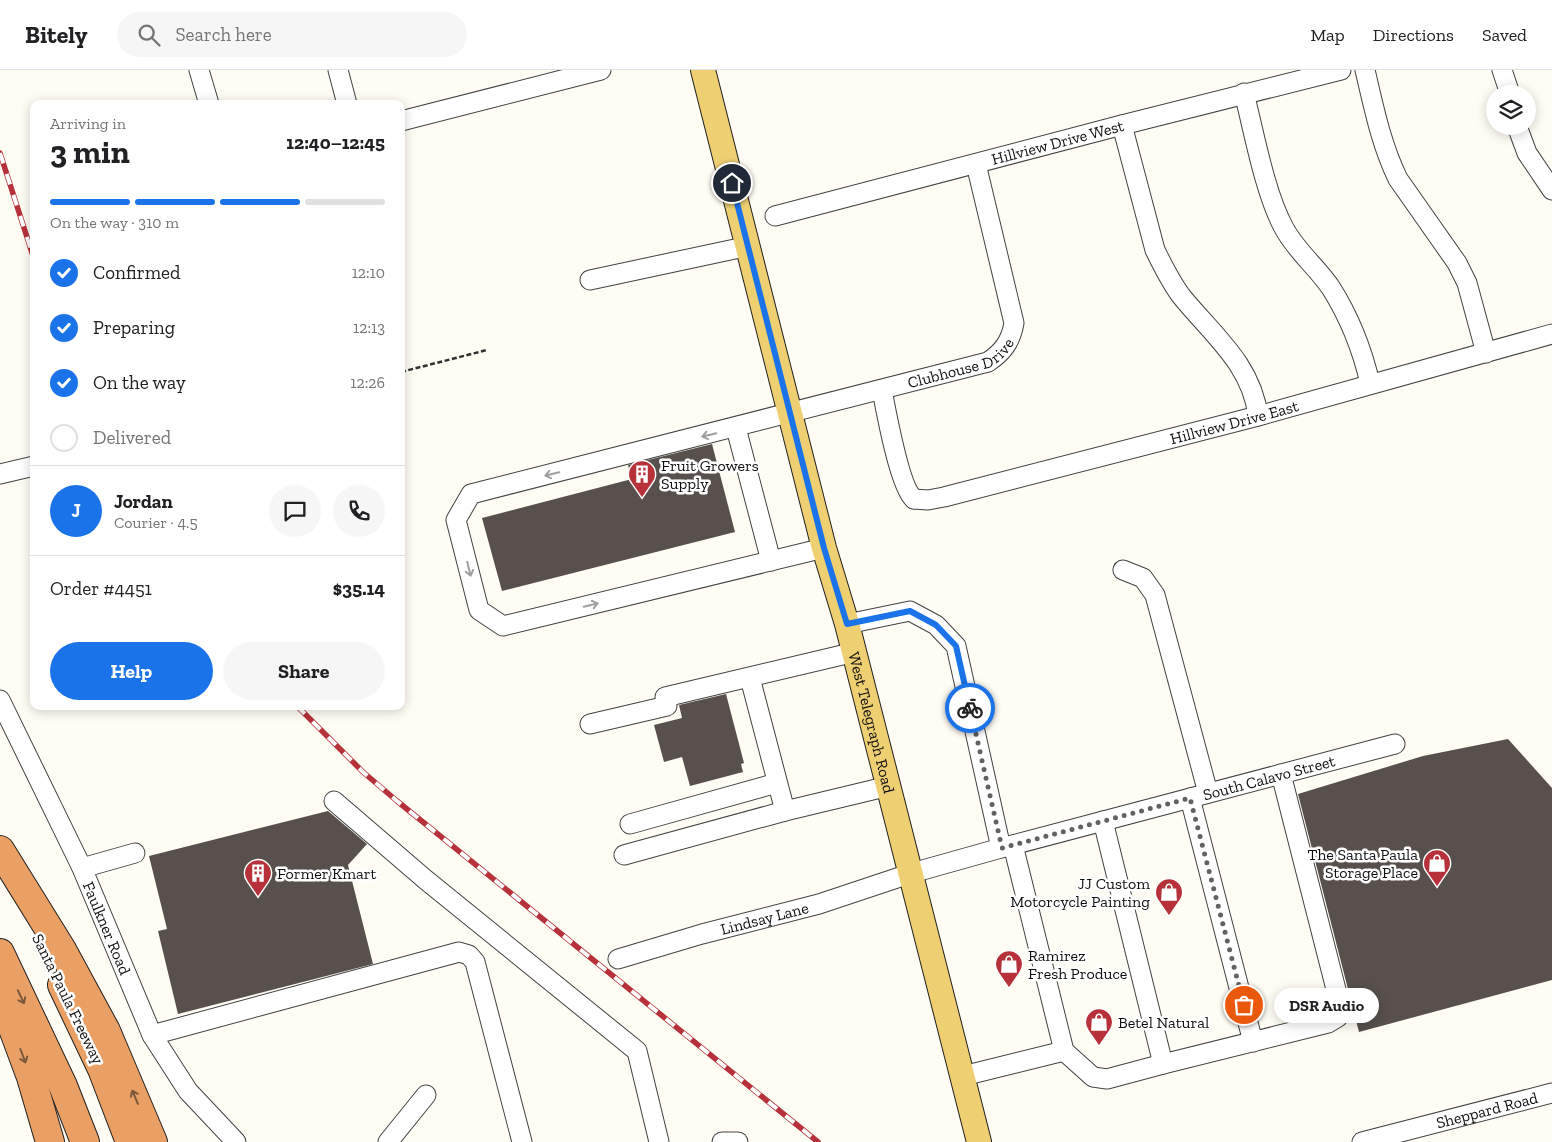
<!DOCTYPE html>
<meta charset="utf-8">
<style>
:root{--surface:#fff;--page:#f6f6f6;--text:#202124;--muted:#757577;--line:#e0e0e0;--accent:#1a73e8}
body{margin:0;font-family:"Zilla Slab",serif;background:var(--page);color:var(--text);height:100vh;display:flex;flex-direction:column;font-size:19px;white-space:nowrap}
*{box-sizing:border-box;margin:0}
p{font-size:16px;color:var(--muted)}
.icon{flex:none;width:28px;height:28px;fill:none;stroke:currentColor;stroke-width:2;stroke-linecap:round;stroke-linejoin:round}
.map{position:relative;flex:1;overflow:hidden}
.sheet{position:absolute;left:30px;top:30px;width:375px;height:610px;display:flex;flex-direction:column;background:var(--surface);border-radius:10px;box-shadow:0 2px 12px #0003}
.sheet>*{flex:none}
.buttons{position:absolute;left:1486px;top:15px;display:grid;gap:10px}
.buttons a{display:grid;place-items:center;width:50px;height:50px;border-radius:50%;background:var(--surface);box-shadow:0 2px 12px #0003;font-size:25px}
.pin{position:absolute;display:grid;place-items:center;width:42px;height:42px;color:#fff;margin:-21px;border:2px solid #fff;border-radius:50%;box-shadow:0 1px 5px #0007}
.courier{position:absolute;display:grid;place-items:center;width:50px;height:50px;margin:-25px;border:4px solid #1a73e8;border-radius:50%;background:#fff;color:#222;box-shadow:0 1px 6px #0007}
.bubble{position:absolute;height:35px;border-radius:18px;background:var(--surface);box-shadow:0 2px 12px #0003;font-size:16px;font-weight:800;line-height:35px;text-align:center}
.headline em{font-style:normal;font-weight:800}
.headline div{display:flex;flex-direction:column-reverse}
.headline{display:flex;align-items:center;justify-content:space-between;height:85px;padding:0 20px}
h1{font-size:32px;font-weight:800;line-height:38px}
.bar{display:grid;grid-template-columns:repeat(4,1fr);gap:8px 5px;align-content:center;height:60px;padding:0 20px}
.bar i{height:6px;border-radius:4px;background:var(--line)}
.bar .on{background:var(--accent)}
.bar p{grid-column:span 4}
.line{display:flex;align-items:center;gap:12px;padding:0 20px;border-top:1px solid var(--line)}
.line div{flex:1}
.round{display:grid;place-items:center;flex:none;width:52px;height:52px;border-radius:26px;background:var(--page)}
ol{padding:0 20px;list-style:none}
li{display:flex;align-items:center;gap:15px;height:55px}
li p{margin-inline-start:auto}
li .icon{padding:5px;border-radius:50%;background:var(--accent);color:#fff;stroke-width:4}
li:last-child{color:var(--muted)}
li i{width:28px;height:28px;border:2px solid var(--line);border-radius:50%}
.action{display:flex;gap:10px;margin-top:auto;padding:10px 20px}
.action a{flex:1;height:58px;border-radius:30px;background:var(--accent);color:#fff;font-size:20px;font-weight:800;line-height:58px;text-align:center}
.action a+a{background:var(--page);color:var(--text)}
header{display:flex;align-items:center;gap:30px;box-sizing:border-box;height:70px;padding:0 25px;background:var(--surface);border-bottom:1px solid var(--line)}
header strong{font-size:24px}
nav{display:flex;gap:28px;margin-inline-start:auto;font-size:18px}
.search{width:350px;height:45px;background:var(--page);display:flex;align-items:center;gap:12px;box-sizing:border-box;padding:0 18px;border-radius:28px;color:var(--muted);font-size:19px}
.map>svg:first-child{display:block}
.building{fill:#57504c}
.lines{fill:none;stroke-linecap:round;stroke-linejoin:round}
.minor-casing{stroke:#424242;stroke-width:21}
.major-casing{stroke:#202020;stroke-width:26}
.highway-casing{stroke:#202020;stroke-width:30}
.path{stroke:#313131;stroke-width:2.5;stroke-dasharray:5 2.5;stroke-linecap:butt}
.minor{stroke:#fff;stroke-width:19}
.major{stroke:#eecf72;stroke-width:24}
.highway{stroke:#eaa065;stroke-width:28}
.rail-casing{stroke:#b63139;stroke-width:5.5}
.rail{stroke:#fff;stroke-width:4;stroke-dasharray:11;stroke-linecap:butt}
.oneway{stroke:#9f9f9f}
.oneway2{stroke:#7c583a}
.done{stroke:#63625f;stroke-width:5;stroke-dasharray:0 9}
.route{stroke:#1a73e8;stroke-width:6}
.labels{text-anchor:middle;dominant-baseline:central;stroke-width:5;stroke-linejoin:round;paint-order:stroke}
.street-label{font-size:16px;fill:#0f0f0f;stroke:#fff}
.poi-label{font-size:16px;fill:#0f0f0f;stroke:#fff;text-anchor:start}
</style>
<header>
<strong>Bitely</strong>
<div class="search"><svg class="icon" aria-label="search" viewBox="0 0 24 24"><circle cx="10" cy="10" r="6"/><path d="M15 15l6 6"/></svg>Search here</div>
<nav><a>Map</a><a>Directions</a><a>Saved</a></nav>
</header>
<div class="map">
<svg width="1552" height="1072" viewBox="0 0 1552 1072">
<rect width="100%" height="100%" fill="#fefcf3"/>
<g class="building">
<path d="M 712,374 L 735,462 L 502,521 L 482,448 L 632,409 L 628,395 Z"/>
<path d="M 726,624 L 744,693 L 741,694 L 743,702 L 690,716 L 682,687 L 664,692 L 654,655 L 682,648 L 679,635 Z"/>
<path d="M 1508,669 L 1552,718 L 1552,910 L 1359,962 L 1298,724 L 1423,686 Z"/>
<path d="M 328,741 L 367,774 L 348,795 L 373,894 L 178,944 L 158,861 L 167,859 L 149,786 Z"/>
</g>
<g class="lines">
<g class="minor-casing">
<g id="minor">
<path d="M 199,0 L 209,34"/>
<path d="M 338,0 L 347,34"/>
<path d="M 1365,0 C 1374,38 1381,74 1398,109 L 1457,193 L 1467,213 L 1486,283"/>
<path d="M 1502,0 L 1510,24"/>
<path d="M 1244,23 C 1254,62 1265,124 1284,158 C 1296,181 1317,197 1331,218 C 1350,248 1362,279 1370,313"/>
<path d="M 401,51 L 601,0"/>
<path d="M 1122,55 L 1155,180 C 1163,196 1171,213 1182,227 C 1213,265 1252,295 1258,346"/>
<path d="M 1517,56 L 1527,83 L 1552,120"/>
<path id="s1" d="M 775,146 L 1122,55 L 1341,0"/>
<path d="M 590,210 L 749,176"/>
<path d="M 882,320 C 886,341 900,418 914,429"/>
<path d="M 736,358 L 771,491"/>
<path d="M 0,404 L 34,396"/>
<path id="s2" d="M 914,429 L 928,430 L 944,427 L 1258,346 L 1552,264"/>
<path id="s3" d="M 824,478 L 503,556 L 479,540 L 456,450 L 471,424 L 988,292 C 1003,282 1011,271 1014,253 L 976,94"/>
<path d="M 1123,500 L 1143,508 L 1155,525 L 1208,723"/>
<path d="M 847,554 L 910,541 L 936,555 L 956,576 L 1001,778"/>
<path d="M 750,608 L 785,741"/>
<path id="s4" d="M 0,630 L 82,798 L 152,965 L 188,1021 L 236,1072"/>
<path d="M 590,654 L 667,636 L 665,627 L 855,582"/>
<path d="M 1190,728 L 1253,972"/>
<path d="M 334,731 L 426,810 L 637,981 L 659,1072"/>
<path d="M 1103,751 L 1163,994 L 1328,953 L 1338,947 L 1341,939 L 1281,704"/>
<path d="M 630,754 L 777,713"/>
<path d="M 1013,775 L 1064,981 L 1093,1007 L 1107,1009 L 1163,994"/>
<path d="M 624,785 L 785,741 L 889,716"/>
<path d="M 82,798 L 135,783"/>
<path id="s5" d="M 618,889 L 702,864 L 819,834 L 912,803 L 1001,778 L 1395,674"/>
<path d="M 152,965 L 459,882 L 469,885 L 475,892 L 522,1072"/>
<path d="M 963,1006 L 1064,981"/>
<path d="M 388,1072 L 426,1025"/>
<path d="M 722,1072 L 738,1072"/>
<path id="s6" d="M 1362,1072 L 1552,1023"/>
</g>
</g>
<g class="major-casing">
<g id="major">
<path id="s7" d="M 703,0 L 824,478 L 847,554 L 979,1072"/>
</g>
</g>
<g class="highway-casing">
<g id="highway">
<path d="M 0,780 L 62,880 L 106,961 L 153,1072"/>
<path d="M 0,883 L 63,1016 L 85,1072"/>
<path d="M 62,915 L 102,999 L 130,1072"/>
<path d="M 0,924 L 31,1007 L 50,1072"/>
</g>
</g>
<path class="path" d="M 401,302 L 487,280"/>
<use href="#minor" class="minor"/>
<use href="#major" class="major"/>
<use href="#highway" class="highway"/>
<g class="rail-casing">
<g id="rail">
<path d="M 0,83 L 34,189"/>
<path d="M 297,636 L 363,702 L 397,731 L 818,1072"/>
</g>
</g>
<use href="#rail" class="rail"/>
</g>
<defs><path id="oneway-shaft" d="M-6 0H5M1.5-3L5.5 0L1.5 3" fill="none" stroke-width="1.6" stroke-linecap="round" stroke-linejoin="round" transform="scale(1.25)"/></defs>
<g class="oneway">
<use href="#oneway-shaft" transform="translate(709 365) rotate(166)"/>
<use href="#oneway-shaft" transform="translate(552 404) rotate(166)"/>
<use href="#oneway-shaft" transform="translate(469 499) rotate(76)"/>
<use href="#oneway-shaft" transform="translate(591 535) rotate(-14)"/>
</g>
<g class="oneway2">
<use href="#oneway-shaft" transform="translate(21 927) rotate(65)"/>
<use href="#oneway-shaft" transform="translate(23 986) rotate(69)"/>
<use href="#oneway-shaft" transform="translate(135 1027) rotate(-113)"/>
</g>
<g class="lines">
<path class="done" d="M 970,638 L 1002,778 L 1190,728 L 1244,935"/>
<path class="route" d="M 732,113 L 824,478 L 847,554 L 910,541 L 936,555 L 956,576 L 970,638"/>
</g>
<defs>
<g id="building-pin" transform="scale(1.4375)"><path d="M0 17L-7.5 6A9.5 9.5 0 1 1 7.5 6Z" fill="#b63139" stroke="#fff"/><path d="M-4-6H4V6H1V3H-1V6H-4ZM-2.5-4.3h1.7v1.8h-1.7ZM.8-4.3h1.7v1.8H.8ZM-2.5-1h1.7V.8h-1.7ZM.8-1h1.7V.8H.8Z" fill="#fff"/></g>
<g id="shop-pin" transform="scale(1.4375)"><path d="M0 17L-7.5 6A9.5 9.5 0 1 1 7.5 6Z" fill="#b63139" stroke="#fff"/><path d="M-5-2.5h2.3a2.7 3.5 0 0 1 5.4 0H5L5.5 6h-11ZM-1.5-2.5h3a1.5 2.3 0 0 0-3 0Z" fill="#fff"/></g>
</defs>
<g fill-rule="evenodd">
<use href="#building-pin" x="642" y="404"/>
<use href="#shop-pin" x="1437" y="793"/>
<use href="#building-pin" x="258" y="803"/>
<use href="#shop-pin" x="1169" y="822"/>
<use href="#shop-pin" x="1009" y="894"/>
<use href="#shop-pin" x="1099" y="952"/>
</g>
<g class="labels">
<g class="street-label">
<text stroke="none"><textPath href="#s1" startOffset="292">Hillview Drive West</textPath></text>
<text stroke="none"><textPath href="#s3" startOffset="990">Clubhouse Drive</textPath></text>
<text stroke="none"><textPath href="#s2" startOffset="330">Hillview Drive East</textPath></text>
<text stroke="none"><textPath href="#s7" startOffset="674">West Telegraph Road</textPath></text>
<text stroke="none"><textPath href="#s5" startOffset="676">South Calavo Street</textPath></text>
<text stroke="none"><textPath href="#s5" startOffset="152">Lindsay Lane</textPath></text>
<text stroke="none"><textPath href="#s4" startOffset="252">Faulkner Road</textPath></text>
<text transform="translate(68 929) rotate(64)">Santa Paula Freeway</text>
<text stroke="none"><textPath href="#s6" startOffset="129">Sheppard Road</textPath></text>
</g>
<g class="poi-label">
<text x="661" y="395">Fruit Growers<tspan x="661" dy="18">Supply</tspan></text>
<text x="1418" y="784" text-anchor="end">The Santa Paula<tspan x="1418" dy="18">Storage Place</tspan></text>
<text x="277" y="803">Former Kmart</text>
<text x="1150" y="813" text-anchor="end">JJ Custom<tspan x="1150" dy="18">Motorcycle Painting</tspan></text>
<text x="1028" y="885">Ramirez<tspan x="1028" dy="18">Fresh Produce</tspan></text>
<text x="1118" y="952">Betel Natural</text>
</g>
</g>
</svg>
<div class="buttons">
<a><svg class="icon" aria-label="layers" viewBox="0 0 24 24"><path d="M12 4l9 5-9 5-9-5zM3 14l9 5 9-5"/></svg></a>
</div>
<div class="pin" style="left:1244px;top:935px;background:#ea580c"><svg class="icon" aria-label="bag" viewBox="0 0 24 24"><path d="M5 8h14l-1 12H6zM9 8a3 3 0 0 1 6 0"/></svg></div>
<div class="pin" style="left:732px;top:113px;background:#1f2937"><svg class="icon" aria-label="home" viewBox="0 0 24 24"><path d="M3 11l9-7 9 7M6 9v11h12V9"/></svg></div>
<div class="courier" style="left:970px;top:638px"><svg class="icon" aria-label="bike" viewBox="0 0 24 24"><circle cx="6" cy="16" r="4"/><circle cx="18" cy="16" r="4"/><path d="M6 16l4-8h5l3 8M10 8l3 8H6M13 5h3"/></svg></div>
<div class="bubble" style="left:1274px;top:918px;width:105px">DSR Audio</div>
<section class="sheet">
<div class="headline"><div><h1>3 min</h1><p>Arriving in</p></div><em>12:40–12:45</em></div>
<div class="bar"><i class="on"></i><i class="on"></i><i class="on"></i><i></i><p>On the way · 310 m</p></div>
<ol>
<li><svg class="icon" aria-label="check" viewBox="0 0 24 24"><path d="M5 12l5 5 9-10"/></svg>Confirmed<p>12:10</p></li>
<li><svg class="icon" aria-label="check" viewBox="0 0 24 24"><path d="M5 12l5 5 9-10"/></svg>Preparing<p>12:13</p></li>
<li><svg class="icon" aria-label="check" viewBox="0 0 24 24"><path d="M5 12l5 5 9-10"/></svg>On the way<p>12:26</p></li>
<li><i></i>Delivered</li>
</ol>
<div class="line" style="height:90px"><b class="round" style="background:var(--accent);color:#fff">J</b><div><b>Jordan</b><p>Courier · 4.5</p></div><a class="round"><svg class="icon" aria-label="chat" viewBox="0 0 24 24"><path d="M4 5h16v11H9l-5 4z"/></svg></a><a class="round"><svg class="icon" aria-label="phone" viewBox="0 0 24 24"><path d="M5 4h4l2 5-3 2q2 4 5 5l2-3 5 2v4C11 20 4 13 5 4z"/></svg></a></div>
<div class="line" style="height:65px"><div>Order #4451</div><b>$35.14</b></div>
<div class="action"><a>Help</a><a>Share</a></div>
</section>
</div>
